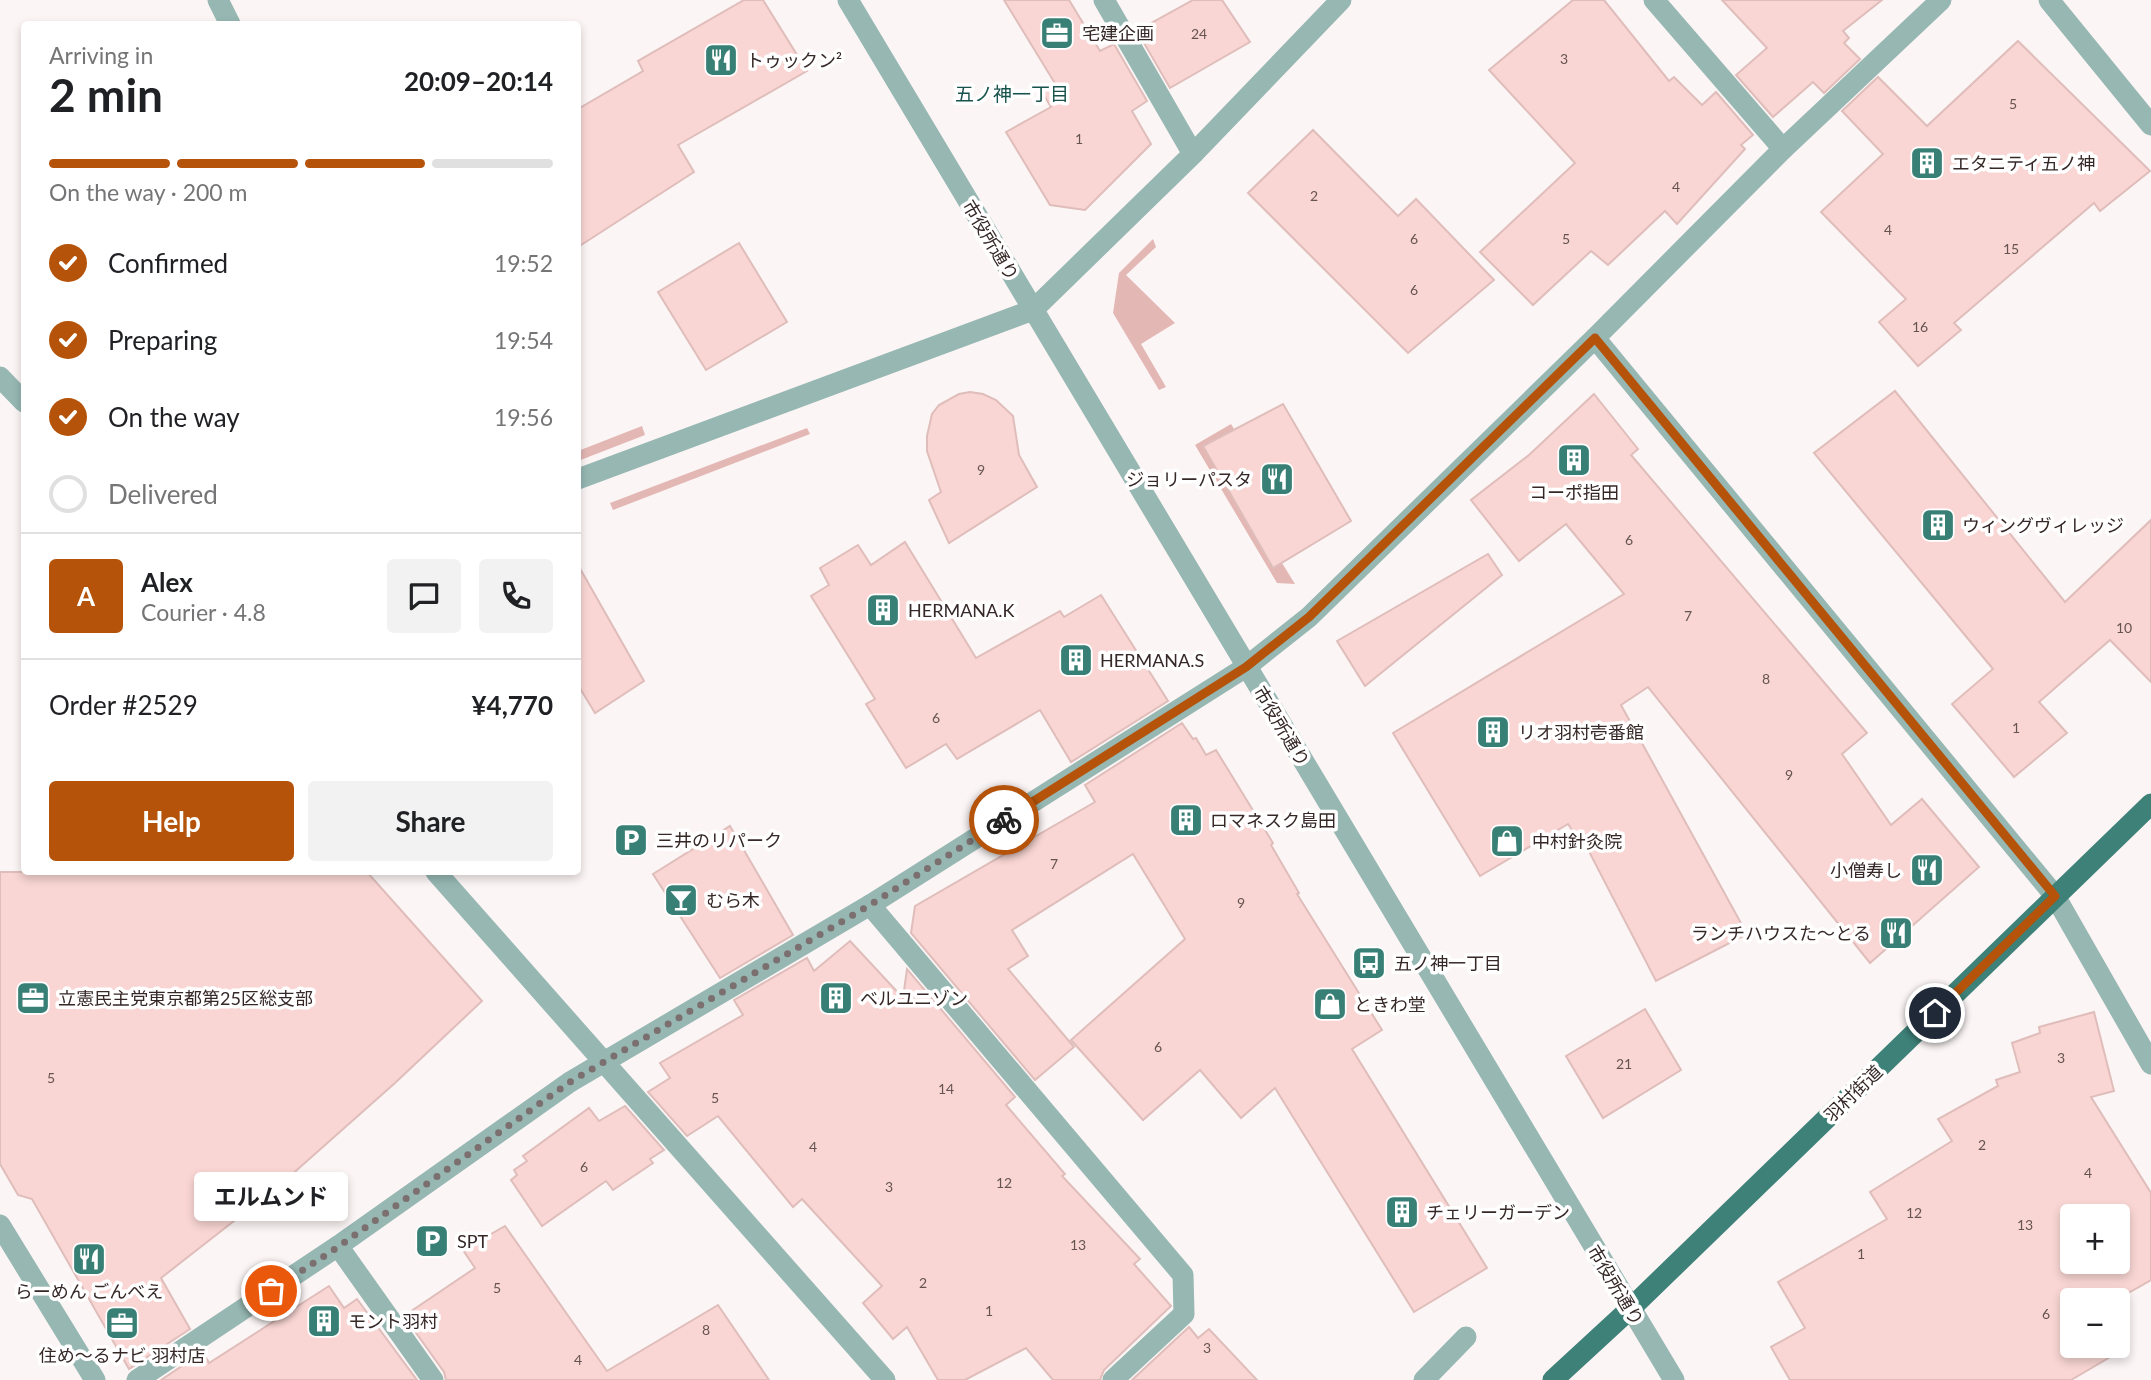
<!DOCTYPE html>
<meta charset="utf-8">
<style>
:root{--surface:#fff;--page:#f2f2f2;--text:#202124;--muted:#757577;--line:#e0e0e0;--accent:#b45309}
body{margin:0;font-family:Lato,"Noto Sans JP",sans-serif;background:var(--page);color:var(--text);height:100vh;display:flex;flex-direction:column;font-size:26px;white-space:nowrap}
*{box-sizing:border-box;margin:0}
p{font-size:23px;color:var(--muted)}
.icon{flex:none;width:38px;height:38px;fill:none;stroke:currentColor;stroke-width:2;stroke-linecap:round;stroke-linejoin:round}
.map{position:relative;flex:1;overflow:hidden}
.sheet{position:absolute;left:21px;top:21px;width:560px;height:854px;display:flex;flex-direction:column;background:var(--surface);border-radius:7px;box-shadow:0 4px 10px #0003}
.sheet>*{flex:none}
.fabs{position:absolute;left:2060px;top:1204px;display:grid;gap:14px}
.fabs a{display:grid;place-items:center;width:70px;height:70px;border-radius:7px;background:var(--surface);box-shadow:0 4px 10px #0003;font-size:35px}
.pin{position:absolute;display:grid;place-items:center;width:60px;height:60px;color:#fff;margin:-30px;border:4px solid #fff;border-radius:50%;box-shadow:0 2px 7px #0007}
.courier{position:absolute;display:grid;place-items:center;width:70px;height:70px;margin:-35px;border:5px solid #b45309;border-radius:50%;background:#fff;color:#222;box-shadow:0 2px 9px #0007}
.bubble{position:absolute;height:49px;border-radius:7px;background:var(--surface);box-shadow:0 4px 10px #0003;font-size:23px;font-weight:700;line-height:49px;text-align:center}
.overview em{font-style:normal;font-weight:700}
.overview div{display:flex;flex-direction:column-reverse}
.overview{display:flex;align-items:center;justify-content:space-between;height:119px;padding:0 28px}
h1{font-size:46px;font-weight:700;line-height:52px}
.bar{display:grid;grid-template-columns:repeat(4,1fr);gap:10px 7px;align-content:center;height:84px;padding:0 28px}
.bar i{height:9px;border-radius:5px;background:var(--line)}
.bar .on{background:var(--accent)}
.bar p{grid-column:span 4}
.line{display:flex;align-items:center;gap:18px;padding:0 28px;border-top:2px solid var(--line)}
.line div{flex:1}
.round{display:grid;place-items:center;flex:none;width:74px;height:74px;border-radius:7px;background:var(--page)}
ol{padding:0 28px;list-style:none}
li{display:flex;align-items:center;gap:21px;height:77px}
li p{margin-inline-start:auto}
li .icon{padding:7px;border-radius:50%;background:var(--accent);color:#fff;stroke-width:4}
li:last-child{color:var(--muted)}
li i{width:38px;height:38px;border:4px solid var(--line);border-radius:50%}
.action{display:flex;gap:14px;margin-top:auto;padding:14px 28px}
.action a{flex:1;height:80px;border-radius:7px;background:var(--accent);color:#fff;font-size:28px;font-weight:700;line-height:80px;text-align:center}
.action a+a{background:var(--page);color:var(--text)}
.map>svg:first-child{display:block}
.green{fill:#e3b7b4}
.building{fill:#f9d6d3;stroke:#dfbdba;stroke-width:2;fill-rule:evenodd}
.lines{fill:none;stroke-linecap:round;stroke-linejoin:round}
.minor{stroke:#96b7b2;stroke-width:21}
.major{stroke:#3d8178;stroke-width:21}
.done{stroke:#7b706f;stroke-width:7;stroke-dasharray:0 12.6}
.route{stroke:#b45309;stroke-width:9}
.labels{text-anchor:middle;dominant-baseline:central;stroke-width:7;stroke-linejoin:round;paint-order:stroke}
.number-label{font-size:14px;fill:#665452}
.poi-label{font-size:18px;fill:#352827;stroke:#fff;text-anchor:start}
.street-label{font-size:18px;fill:#352827;stroke:#fff}
.neighbourhood-label{font-size:19px;fill:#18524c;stroke:#fff}
</style>
<div class="map">
<svg width="2151" height="1380" viewBox="0 0 2151 1380">
<rect width="100%" height="100%" fill="#fcf5f5"/>
<g class="green">
<path d="M 1153,239 L 1156,247 L 1126,275 L 1175,323 L 1141,344 L 1166,387 L 1159,390 L 1113,313 L 1119,273 Z"/>
<path d="M 1231,424 L 1234,429 L 1204,446 L 1273,568 L 1282,563 L 1295,584 L 1277,583 L 1195,445 Z"/>
<path d="M 642,426 L 645,435 L 578,461 L 578,451 Z"/>
<path d="M 807,428 L 810,434 L 613,510 L 610,503 Z"/>
</g>
<g class="building">
<path d="M 744,0 L 763,0 L 807,71 L 678,145 L 694,172 L 578,247 L 578,109 L 643,71 L 638,61 Z"/>
<path d="M 1004,0 L 1069,0 L 1100,51 L 1114,44 L 1147,101 L 1132,111 L 1151,144 L 1085,210 L 1050,205 L 1006,132 L 1051,107 L 1042,92 L 1056,85 Z"/>
<path d="M 1193,0 L 1222,0 L 1250,42 L 1170,88 L 1137,31 Z"/>
<path d="M 1573,0 L 1604,0 L 1669,81 L 1674,77 L 1702,105 L 1716,92 L 1753,135 L 1741,145 L 1745,149 L 1677,224 L 1665,211 L 1608,265 L 1591,251 L 1533,305 L 1480,252 L 1575,163 L 1489,70 Z"/>
<path d="M 1722,0 L 1882,0 L 1843,31 L 1849,38 L 1844,43 L 1860,59 L 1824,93 L 1813,82 L 1773,117 L 1736,75 L 1767,48 Z"/>
<path d="M 2018,41 L 2150,171 L 2100,211 L 2094,203 L 1954,323 L 1961,330 L 1918,366 L 1879,322 L 1906,299 L 1821,212 L 1883,154 L 1842,111 L 1878,77 L 1927,126 Z"/>
<path d="M 1313,130 L 1398,216 L 1416,199 L 1494,280 L 1408,353 L 1248,193 Z"/>
<path d="M 739,243 L 787,322 L 706,370 L 658,292 Z"/>
<path d="M 1895,391 L 2065,602 L 2151,520 L 2151,682 L 2110,640 L 2039,702 L 2067,733 L 2014,777 L 1952,704 L 1993,669 L 1814,453 Z"/>
<path d="M 970,392 L 983,394 L 996,400 L 1013,416 L 1019,455 L 1037,487 L 949,543 L 929,500 L 941,492 L 927,451 L 927,436 L 932,414 L 939,405 L 959,394 Z"/>
<path d="M 1594,394 L 1638,449 L 1631,455 L 1867,733 L 1842,754 L 1891,825 L 1922,799 L 1979,867 L 1870,963 L 1648,687 L 1621,705 L 1747,934 L 1656,981 L 1580,834 L 1576,836 L 1568,824 L 1480,876 L 1393,733 L 1624,594 L 1566,524 L 1519,561 L 1471,500 L 1529,455 Z"/>
<path d="M 1283,404 L 1351,521 L 1273,568 L 1203,446 Z"/>
<path d="M 905,542 L 976,658 L 1060,611 L 1064,617 L 1101,595 L 1168,701 L 1071,762 L 1040,710 L 957,759 L 946,744 L 906,768 L 866,704 L 875,699 L 811,596 L 829,585 L 820,568 L 858,545 L 871,565 Z"/>
<path d="M 1488,554 L 1502,575 L 1365,686 L 1337,641 Z"/>
<path d="M 578,565 L 644,681 L 595,713 L 578,685 Z"/>
<path d="M 1182,723 L 1193,739 L 1196,738 L 1206,755 L 1216,750 L 1273,843 L 1271,845 L 1299,893 L 1297,894 L 1382,1030 L 1352,1049 L 1487,1268 L 1414,1312 L 1275,1088 L 1241,1118 L 1200,1070 L 1143,1120 L 1071,1040 L 1185,939 L 1133,854 L 1012,930 L 1028,956 L 1008,969 L 1074,1047 L 1035,1080 L 911,933 L 915,906 L 1095,802 L 1085,785 Z"/>
<path d="M 730,826 L 793,935 L 720,978 L 653,874 Z"/>
<path d="M 0,872 L 367,872 L 482,1001 L 395,1083 L 280,1185 L 161,1278 L 190,1329 L 129,1369 L 32,1199 L 18,1195 L 0,1164 Z"/>
<path d="M 850,941 L 903,998 L 907,969 L 1015,1097 L 1006,1105 L 1065,1174 L 1062,1176 L 1140,1259 L 1134,1264 L 1171,1306 L 1104,1370 L 1100,1380 L 1053,1380 L 1026,1348 L 965,1380 L 938,1380 L 907,1327 L 893,1339 L 863,1303 L 882,1286 L 802,1199 L 793,1207 L 718,1116 L 687,1136 L 648,1092 L 670,1078 L 660,1063 L 743,1015 L 734,1000 L 807,958 L 814,971 Z"/>
<path d="M 1645,1009 L 1681,1070 L 1603,1118 L 1566,1056 Z"/>
<path d="M 2094,1012 L 2114,1091 L 2091,1097 L 2151,1193 L 2151,1280 L 2116,1300 L 2072,1300 L 2072,1346 L 2118,1346 L 2118,1326 L 2129,1346 L 2071,1380 L 1790,1380 L 1771,1347 L 1805,1328 L 1778,1282 L 1887,1219 L 1870,1192 L 1952,1141 L 1938,1119 L 1998,1086 L 1996,1080 L 2020,1072 L 2012,1043 L 2040,1033 L 2039,1027 ZM 2072,1216 L 2118,1216 L 2118,1262 L 2072,1262 Z"/>
<path d="M 625,1106 L 664,1150 L 650,1159 L 653,1163 L 613,1190 L 606,1181 L 542,1226 L 511,1180 L 517,1175 L 514,1170 L 527,1161 L 523,1156 L 589,1108 L 599,1121 Z"/>
<path d="M 505,1226 L 607,1371 L 718,1305 L 769,1380 L 446,1380 L 444,1372 L 404,1316 L 475,1268 L 463,1250 Z"/>
<path d="M 329,1286 L 344,1308 L 357,1299 L 417,1380 L 161,1380 L 203,1352 L 209,1363 Z"/>
<path d="M 1189,1327 L 1198,1338 L 1209,1329 L 1257,1380 L 1132,1380 Z"/>
</g>
<g class="lines">
<g class="minor">
<path d="M 218,0 L 230,24"/>
<path d="M 848,0 L 1674,1380"/>
<path d="M 1104,0 L 1193,154"/>
<path d="M 1654,0 L 1783,149"/>
<path d="M 2049,0 L 2151,125"/>
<path d="M 1595,338 L 2055,896 L 2151,1064"/>
<path d="M 0,377 L 24,402"/>
<path d="M 578,479 L 1033,310 L 1193,154 L 1341,0"/>
<path d="M 436,872 L 885,1380"/>
<path d="M 870,905 L 1183,1275 L 1184,1314 L 1113,1380"/>
<path d="M 0,1225 L 95,1380"/>
<path d="M 338,1246 L 433,1380"/>
<path d="M 137,1380 L 338,1246 L 570,1082 L 870,905 L 1246,667 L 1309,617 L 1595,338 L 1783,149 L 1941,0"/>
<path d="M 1424,1380 L 1466,1337"/>
</g>
<path class="major" d="M 1553,1380 L 1630,1309 L 2151,804"/>
</g>
<g class="lines">
<path class="done" d="M 271,1291 L 338,1247 L 570,1082 L 870,905 L 1004,820"/>
<path class="route" d="M 1004,820 L 1246,667 L 1309,617 L 1595,338 L 2055,896 L 1935,1013"/>
</g>
<defs>
<g id="office-square" transform="scale(1.75)"><rect x="-9" y="-9" width="18" height="18" rx="4" fill="#387f76" stroke="#fff"/><path d="M-6-3h4V-5.5h4V-3h4V5H-6ZM-1-4.5V-3h2v-1.5ZM-6 0V1H6V0Z" fill="#fff"/></g>
<g id="restaurant-square" transform="scale(1.75)"><rect x="-9" y="-9" width="18" height="18" rx="4" fill="#387f76" stroke="#fff"/><path d="M-5-6h1v4h1v-4h1v4h1v-4h1v5L-1.5 .5V6h-2V.5L-5-1ZM5-6V6H3V1.5H1.5Q1.5-4 5-6Z" fill="#fff"/></g>
<g id="building-square" transform="scale(1.75)"><rect x="-9" y="-9" width="18" height="18" rx="4" fill="#387f76" stroke="#fff"/><path d="M-4-6H4V6H1V3H-1V6H-4ZM-2.5-4.3h1.7v1.8h-1.7ZM.8-4.3h1.7v1.8H.8ZM-2.5-1h1.7V.8h-1.7ZM.8-1h1.7V.8H.8Z" fill="#fff"/></g>
<g id="parking-square" transform="scale(1.75)"><rect x="-9" y="-9" width="18" height="18" rx="4" fill="#387f76" stroke="#fff"/><path d="M-3.5-5.5H1a3.5 3.5 0 0 1 0 7H-1V5.5H-3.5ZM-1-3.4V-.6H.8a1.4 1.4 0 0 0 0-2.8Z" fill="#fff"/></g>
<g id="shop-square" transform="scale(1.75)"><rect x="-9" y="-9" width="18" height="18" rx="4" fill="#387f76" stroke="#fff"/><path d="M-5-2.5h2.3a2.7 3.5 0 0 1 5.4 0H5L5.5 6h-11ZM-1.5-2.5h3a1.5 2.3 0 0 0-3 0Z" fill="#fff"/></g>
<g id="bar-square" transform="scale(1.75)"><rect x="-9" y="-9" width="18" height="18" rx="4" fill="#387f76" stroke="#fff"/><path d="M-6-5H6L.8 .8V4.5H3.5V6h-7V4.5H-.8V.8Z" fill="#fff"/></g>
<g id="bus-square" transform="scale(1.75)"><rect x="-9" y="-9" width="18" height="18" rx="4" fill="#387f76" stroke="#fff"/><path d="M-5-6H5V4H4V6H2V4H-2V6H-4V4H-5ZM-3.5-4V0h7V-4ZM-3.5 1.2v1.5H-2V1.2ZM2 1.2v1.5H3.5V1.2Z" fill="#fff"/></g>
</defs>
<g fill-rule="evenodd">
<use href="#office-square" x="1057" y="33"/>
<use href="#restaurant-square" x="721" y="60"/>
<use href="#building-square" x="1927" y="163"/>
<use href="#building-square" x="1574" y="460"/>
<use href="#restaurant-square" x="1277" y="479"/>
<use href="#building-square" x="1938" y="525"/>
<use href="#building-square" x="883" y="610"/>
<use href="#building-square" x="1076" y="660"/>
<use href="#building-square" x="1493" y="732"/>
<use href="#building-square" x="1186" y="820"/>
<use href="#parking-square" x="631" y="840"/>
<use href="#shop-square" x="1507" y="841"/>
<use href="#restaurant-square" x="1927" y="870"/>
<use href="#bar-square" x="681" y="900"/>
<use href="#restaurant-square" x="1896" y="933"/>
<use href="#bus-square" x="1369" y="963"/>
<use href="#office-square" x="33" y="998"/>
<use href="#building-square" x="836" y="998"/>
<use href="#shop-square" x="1330" y="1004"/>
<use href="#building-square" x="1402" y="1212"/>
<use href="#parking-square" x="432" y="1241"/>
<use href="#restaurant-square" x="89" y="1259"/>
<use href="#building-square" x="324" y="1321"/>
<use href="#office-square" x="122" y="1323"/>
</g>
<g class="labels">
<g class="number-label">
<text x="1199" y="33">24</text>
<text x="1564" y="58">3</text>
<text x="2013" y="103">5</text>
<text x="1079" y="138">1</text>
<text x="1676" y="186">4</text>
<text x="1314" y="195">2</text>
<text x="1888" y="229">4</text>
<text x="1414" y="238">6</text>
<text x="1566" y="238">5</text>
<text x="2011" y="248">15</text>
<text x="1414" y="289">6</text>
<text x="1920" y="326">16</text>
<text x="981" y="469">9</text>
<text x="1629" y="539">6</text>
<text x="1688" y="615">7</text>
<text x="2124" y="627">10</text>
<text x="1766" y="678">8</text>
<text x="936" y="717">6</text>
<text x="2016" y="727">1</text>
<text x="1789" y="774">9</text>
<text x="1054" y="863">7</text>
<text x="1241" y="902">9</text>
<text x="1158" y="1046">6</text>
<text x="2061" y="1057">3</text>
<text x="1624" y="1063">21</text>
<text x="51" y="1077">5</text>
<text x="946" y="1088">14</text>
<text x="715" y="1097">5</text>
<text x="1982" y="1144">2</text>
<text x="813" y="1146">4</text>
<text x="584" y="1166">6</text>
<text x="2088" y="1172">4</text>
<text x="1004" y="1182">12</text>
<text x="889" y="1186">3</text>
<text x="1914" y="1212">12</text>
<text x="2025" y="1224">13</text>
<text x="1078" y="1244">13</text>
<text x="1861" y="1253">1</text>
<text x="923" y="1282">2</text>
<text x="497" y="1287">5</text>
<text x="989" y="1310">1</text>
<text x="2046" y="1313">6</text>
<text x="706" y="1329">8</text>
<text x="1207" y="1347">3</text>
<text x="578" y="1359">4</text>
</g>
<g class="poi-label">
<text x="1082" y="33">宅建企画</text>
<text x="746" y="60">トゥックン²</text>
<text x="1952" y="163">エタニティ五ノ神</text>
<text x="1252" y="479" text-anchor="end">ジョリーパスタ</text>
<text x="1574" y="492" text-anchor="middle">コーポ指田</text>
<text x="1962" y="525">ウィングヴィレッジ</text>
<text x="908" y="610">HERMANA.K</text>
<text x="1100" y="660">HERMANA.S</text>
<text x="1518" y="732">リオ羽村壱番館</text>
<text x="1210" y="820">ロマネスク島田</text>
<text x="656" y="840">三井のリパーク</text>
<text x="1532" y="841">中村針灸院</text>
<text x="1902" y="870" text-anchor="end">小僧寿し</text>
<text x="706" y="900">むら木</text>
<text x="1871" y="933" text-anchor="end">ランチハウスた〜とる</text>
<text x="1394" y="963">五ノ神一丁目</text>
<text x="58" y="998">立憲民主党東京都第25区総支部</text>
<text x="860" y="998">ベルユニゾン</text>
<text x="1354" y="1004">ときわ堂</text>
<text x="1426" y="1212">チェリーガーデン</text>
<text x="457" y="1241">SPT</text>
<text x="89" y="1291" text-anchor="middle">らーめん ごんべえ</text>
<text x="348" y="1321">モント羽村</text>
<text x="122" y="1355" text-anchor="middle">住め〜るナビ 羽村店</text>
</g>
<g class="street-label">
<text transform="translate(991 240) rotate(59)">市役所通り</text>
<text transform="translate(1282 726) rotate(59)">市役所通り</text>
<text transform="translate(1853 1093) rotate(-44)">羽村街道</text>
<text transform="translate(1616 1285) rotate(59)">市役所通り</text>
</g>
<g class="neighbourhood-label">
<text x="1012" y="93">五ノ神一丁目</text>
</g>
</g>
</svg>
<div class="fabs">
<a>+</a>
<a>−</a>
</div>
<div class="pin" style="left:271px;top:1291px;background:#ea580c"><svg class="icon" aria-label="bag" viewBox="0 0 24 24"><path d="M5 8h14l-1 12H6zM9 8a3 3 0 0 1 6 0"/></svg></div>
<div class="pin" style="left:1935px;top:1013px;background:#1f2937"><svg class="icon" aria-label="home" viewBox="0 0 24 24"><path d="M3 11l9-7 9 7M6 9v11h12V9"/></svg></div>
<div class="courier" style="left:1004px;top:820px"><svg class="icon" aria-label="bike" viewBox="0 0 24 24"><circle cx="6" cy="16" r="4"/><circle cx="18" cy="16" r="4"/><path d="M6 16l4-8h5l3 8M10 8l3 8H6M13 5h3"/></svg></div>
<div class="bubble" style="left:194px;top:1172px;width:154px">エルムンド</div>
<section class="sheet">
<div class="overview"><div><h1>2 min</h1><p>Arriving in</p></div><em>20:09–20:14</em></div>
<div class="bar"><i class="on"></i><i class="on"></i><i class="on"></i><i></i><p>On the way · 200 m</p></div>
<ol>
<li><svg class="icon" aria-label="check" viewBox="0 0 24 24"><path d="M5 12l5 5 9-10"/></svg>Confirmed<p>19:52</p></li>
<li><svg class="icon" aria-label="check" viewBox="0 0 24 24"><path d="M5 12l5 5 9-10"/></svg>Preparing<p>19:54</p></li>
<li><svg class="icon" aria-label="check" viewBox="0 0 24 24"><path d="M5 12l5 5 9-10"/></svg>On the way<p>19:56</p></li>
<li><i></i>Delivered</li>
</ol>
<div class="line" style="height:126px"><b class="round" style="background:var(--accent);color:#fff">A</b><div><b>Alex</b><p>Courier · 4.8</p></div><a class="round"><svg class="icon" aria-label="chat" viewBox="0 0 24 24"><path d="M4 5h16v11H9l-5 4z"/></svg></a><a class="round"><svg class="icon" aria-label="phone" viewBox="0 0 24 24"><path d="M5 4h4l2 5-3 2q2 4 5 5l2-3 5 2v4C11 20 4 13 5 4z"/></svg></a></div>
<div class="line" style="height:91px"><div>Order #2529</div><b>¥4,770</b></div>
<div class="action"><a>Help</a><a>Share</a></div>
</section>
</div>
